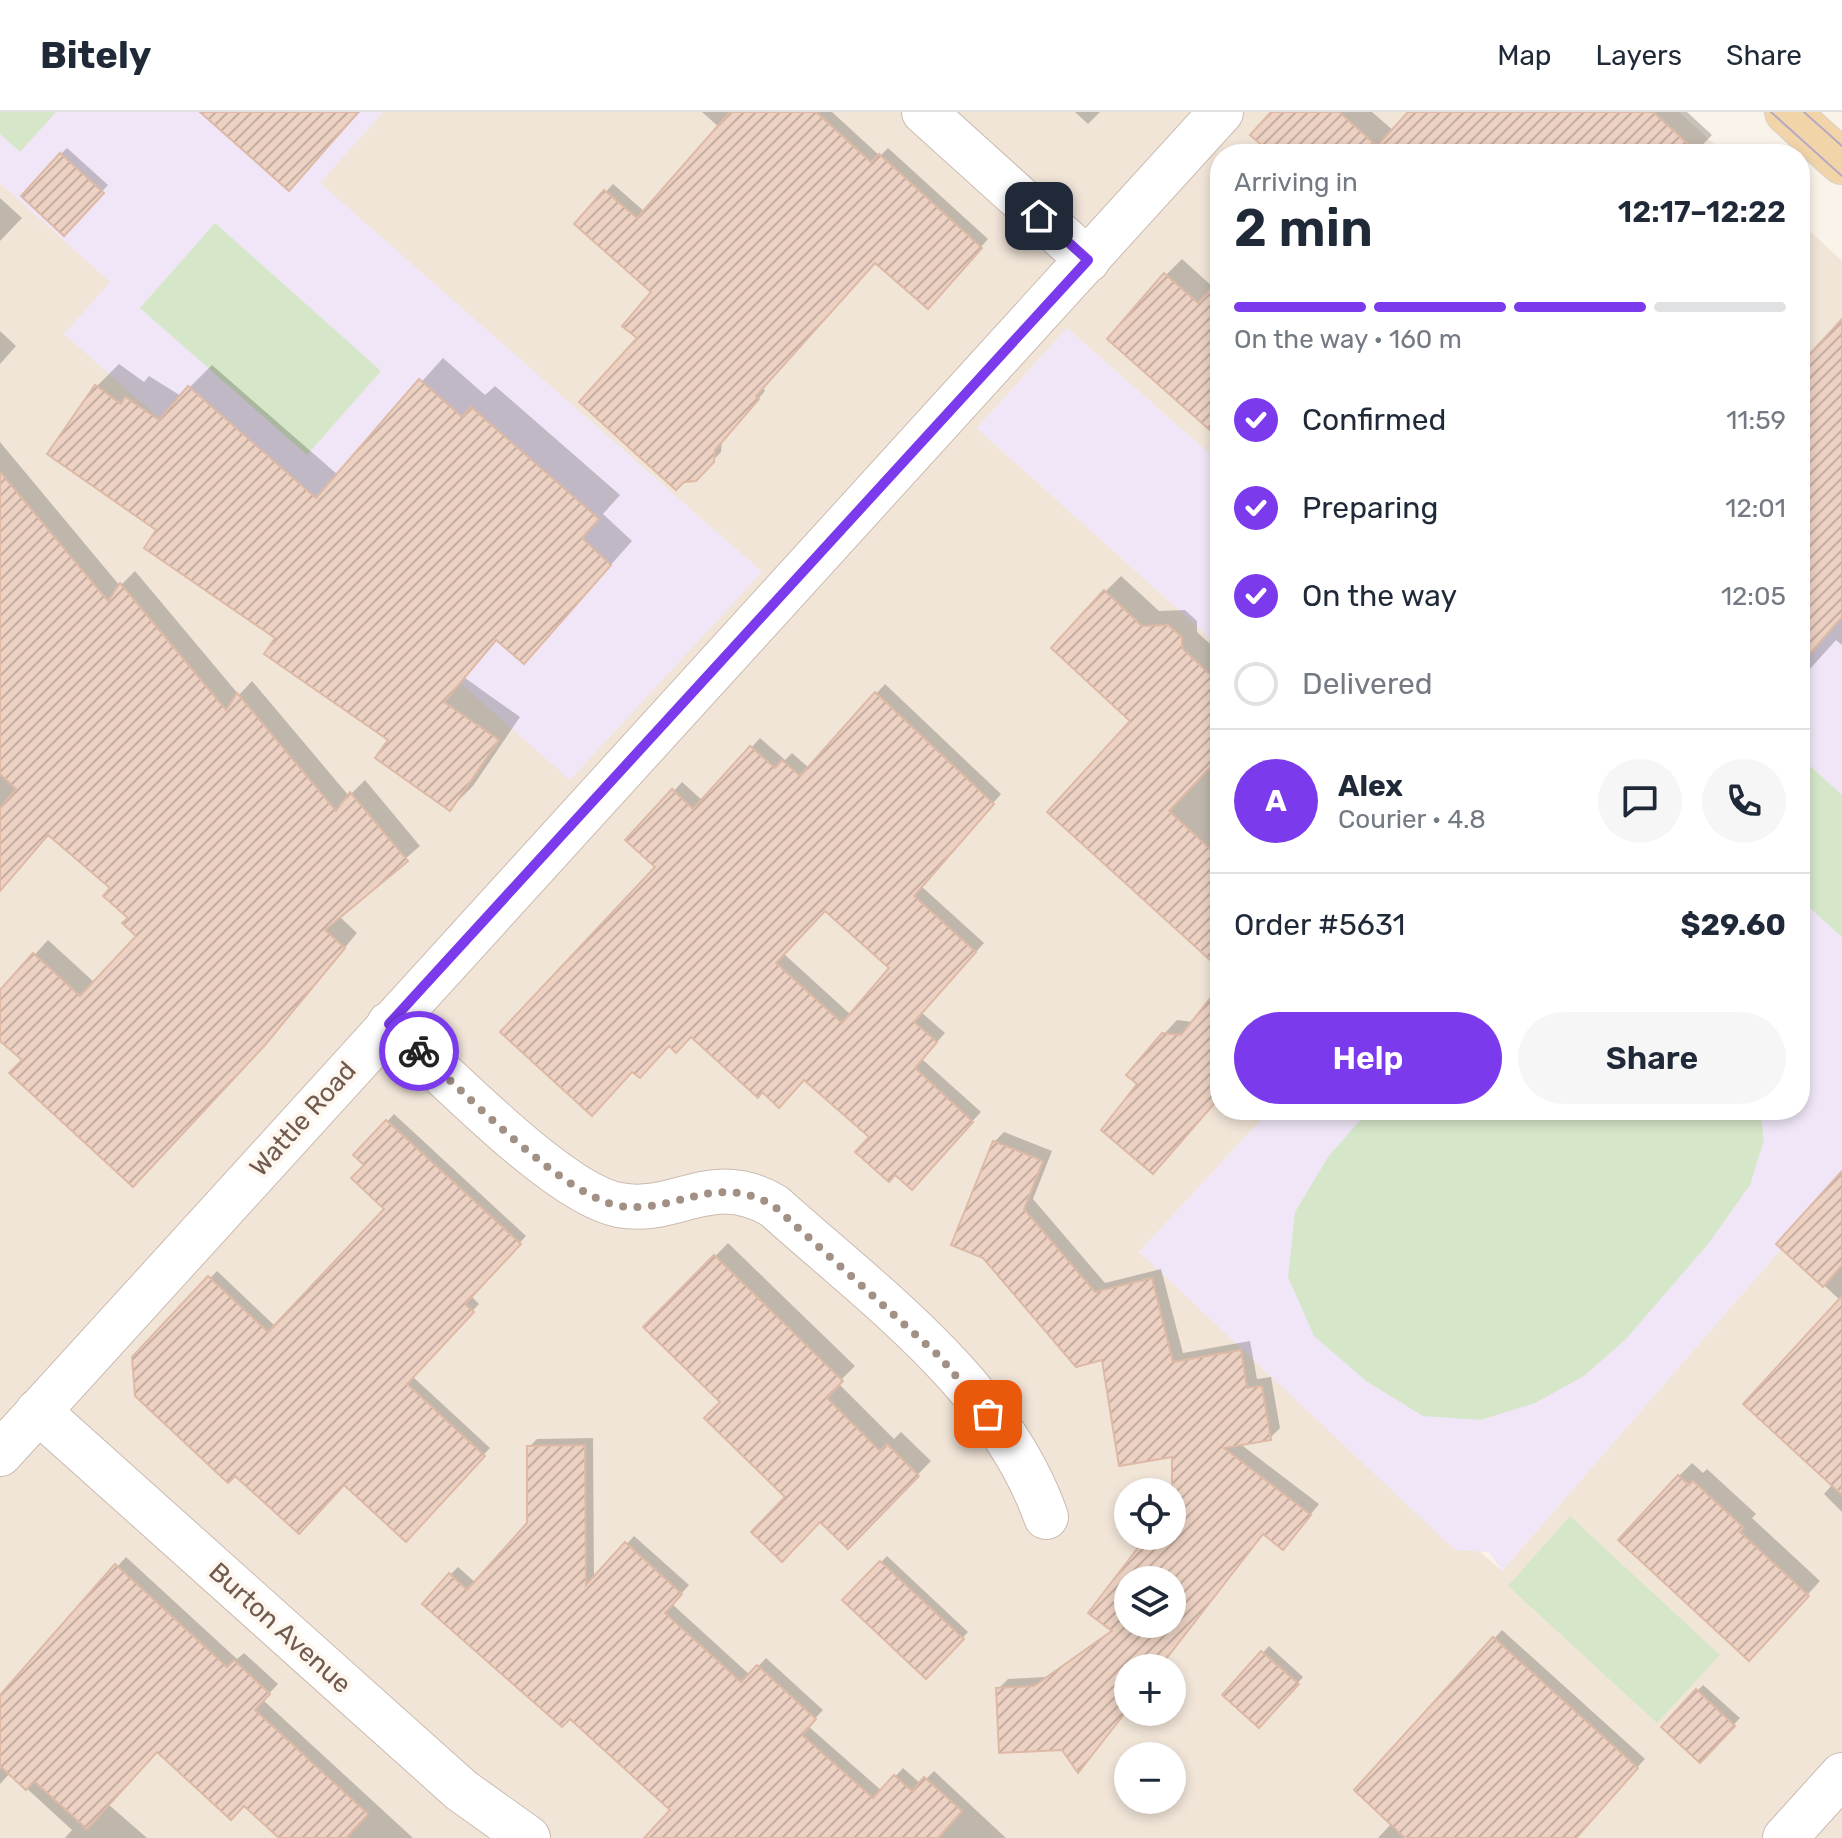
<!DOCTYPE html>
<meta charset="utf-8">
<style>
:root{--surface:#fff;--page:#f6f6f7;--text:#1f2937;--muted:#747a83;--line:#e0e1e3;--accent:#7c3aed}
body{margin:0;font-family:Rubik,sans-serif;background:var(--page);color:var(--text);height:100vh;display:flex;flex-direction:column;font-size:30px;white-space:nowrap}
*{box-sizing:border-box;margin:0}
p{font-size:26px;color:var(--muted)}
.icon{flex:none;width:44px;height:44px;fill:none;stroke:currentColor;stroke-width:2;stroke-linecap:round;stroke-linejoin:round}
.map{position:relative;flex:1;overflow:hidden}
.drawer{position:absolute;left:1210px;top:32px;width:600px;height:976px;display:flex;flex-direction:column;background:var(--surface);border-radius:32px;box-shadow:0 4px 12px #0003}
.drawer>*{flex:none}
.buttons{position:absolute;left:1114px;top:1366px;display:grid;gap:16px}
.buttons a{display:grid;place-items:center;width:72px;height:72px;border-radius:50%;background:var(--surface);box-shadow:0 4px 12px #0003;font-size:40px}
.pin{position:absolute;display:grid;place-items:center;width:68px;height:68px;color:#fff;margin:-34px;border-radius:16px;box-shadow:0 4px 12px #0006}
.courier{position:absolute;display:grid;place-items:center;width:80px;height:80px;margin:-40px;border:6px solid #7c3aed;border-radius:50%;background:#fff;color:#222;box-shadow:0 2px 10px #0007}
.summary em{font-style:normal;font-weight:600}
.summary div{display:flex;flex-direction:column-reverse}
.summary{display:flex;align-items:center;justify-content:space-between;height:136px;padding:0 24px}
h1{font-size:52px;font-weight:600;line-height:60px}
.bar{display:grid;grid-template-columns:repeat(4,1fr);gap:12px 8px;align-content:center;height:96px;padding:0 24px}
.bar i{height:10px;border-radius:6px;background:var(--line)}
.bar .active{background:var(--accent)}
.bar p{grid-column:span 4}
.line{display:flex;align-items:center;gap:20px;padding:0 24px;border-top:2px solid var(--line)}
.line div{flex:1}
.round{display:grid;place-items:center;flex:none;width:84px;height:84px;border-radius:42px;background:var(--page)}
ol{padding:0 24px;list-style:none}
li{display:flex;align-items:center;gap:24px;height:88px}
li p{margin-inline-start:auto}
li .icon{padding:8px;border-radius:50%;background:var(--accent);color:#fff;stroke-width:4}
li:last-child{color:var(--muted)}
li i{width:44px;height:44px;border:4px solid var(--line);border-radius:50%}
.button{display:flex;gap:16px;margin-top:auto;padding:16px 24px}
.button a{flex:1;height:92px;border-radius:48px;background:var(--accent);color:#fff;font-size:32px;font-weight:600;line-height:92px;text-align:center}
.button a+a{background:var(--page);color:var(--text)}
header{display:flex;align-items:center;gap:48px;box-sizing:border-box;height:112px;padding:0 40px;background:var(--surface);border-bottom:2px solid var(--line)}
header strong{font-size:38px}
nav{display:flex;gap:44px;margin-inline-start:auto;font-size:28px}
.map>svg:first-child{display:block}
.residential{fill:#f1e5d8;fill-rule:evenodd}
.education{fill:#f0e6f7}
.pitch{fill:#d6e7c9}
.shadow{fill:#0003;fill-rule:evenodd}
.building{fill:url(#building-hatch);stroke:#deb9a6;stroke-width:2;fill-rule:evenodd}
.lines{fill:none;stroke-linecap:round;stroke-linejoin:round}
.minor-casing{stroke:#cbbbb0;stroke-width:46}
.major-casing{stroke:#d8d1ce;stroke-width:46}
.minor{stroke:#fff;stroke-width:44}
.major{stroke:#f2d4a9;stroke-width:44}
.tram{stroke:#b6a8c3;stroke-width:2}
.done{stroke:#a29085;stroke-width:8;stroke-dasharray:0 14.4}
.route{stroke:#7c3aed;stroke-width:10}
.labels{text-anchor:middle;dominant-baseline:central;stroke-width:8;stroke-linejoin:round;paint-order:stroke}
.street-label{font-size:26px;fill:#725a4f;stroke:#fdf7ef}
</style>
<header>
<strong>Bitely</strong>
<nav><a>Map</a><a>Layers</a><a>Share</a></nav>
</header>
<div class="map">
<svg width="1842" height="1726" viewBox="0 0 1842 1726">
<defs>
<pattern id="building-hatch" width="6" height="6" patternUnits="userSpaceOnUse" patternTransform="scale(2)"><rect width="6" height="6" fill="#edd2c3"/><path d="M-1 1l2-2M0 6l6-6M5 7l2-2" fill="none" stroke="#c4ada1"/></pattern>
</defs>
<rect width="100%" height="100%" fill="#faf3e9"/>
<g class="residential">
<path d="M 383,0 L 1679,0 L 1725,42 L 1220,42 L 1220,351 L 1067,216 L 977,316 L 1220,535 L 1220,998 L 1270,998 L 1139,1140 L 1502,1459 L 1842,1067 L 1842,1726 L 0,1726 L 0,71 L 111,170 L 64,223 L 762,460 L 319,71 ZM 1128,1380 L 1172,1380 L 1172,1424 L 1128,1424 ZM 1128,1468 L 1172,1468 L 1172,1512 L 1128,1512 ZM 1128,1556 L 1172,1556 L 1172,1600 L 1128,1600 ZM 1128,1644 L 1172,1644 L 1172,1688 L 1128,1688 Z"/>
<path d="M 1800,110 L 1842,149 L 1842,349 L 1800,396 Z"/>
</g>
<g class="education">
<path d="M 0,0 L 383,0 L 320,71 L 762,460 L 570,668 L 64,222 L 110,170 L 0,71 Z"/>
<path d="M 1067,216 L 1220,351 L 1220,535 L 977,316 Z"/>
<path d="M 1842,349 L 1842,1067 L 1502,1459 L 1489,1440 L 1455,1438 L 1139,1140 L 1270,998 L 1800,998 L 1800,396 Z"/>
</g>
<g class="pitch">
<path d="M 0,0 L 56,0 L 20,40 L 0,22 Z"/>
<path d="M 215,111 L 381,259 L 307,343 L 140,196 Z"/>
<path d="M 1800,645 L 1842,683 L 1842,825 L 1800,787 Z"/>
<path d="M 1369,998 L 1760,998 L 1764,1028 L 1750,1073 L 1708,1132 L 1626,1227 L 1584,1264 L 1535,1291 L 1481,1308 L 1423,1304 L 1366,1269 L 1314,1224 L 1288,1165 L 1295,1100 L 1328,1045 Z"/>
<path d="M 1570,1404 L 1720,1543 L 1657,1611 L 1508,1474 Z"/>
</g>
<g class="shadow">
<path d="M 203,0 L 360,0 L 308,57 Z"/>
<path d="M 702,0 L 832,0 L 880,44 L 888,36 L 988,127 L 936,187 L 876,149 L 762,275 L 765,279 L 722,328 L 721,340 L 695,367 L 640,226 L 653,180 L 576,112 L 613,72 L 645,100 L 719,15 Z"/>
<path d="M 1075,0 L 1100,0 L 1088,12 Z"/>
<path d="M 1273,0 L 1372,0 L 1394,19 L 1411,0 L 1687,0 L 1712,23 L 1694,42 L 1275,42 Z"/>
<path d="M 67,36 L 108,73 L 64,121 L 61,42 Z"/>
<path d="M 0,86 L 22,106 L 0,129 Z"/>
<path d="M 1182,147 L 1214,176 L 1220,169 L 1220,324 L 1166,163 Z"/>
<path d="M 1842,210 L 1842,533 L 1836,528 L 1800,568 L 1800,230 L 1813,242 Z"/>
<path d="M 0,219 L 16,234 L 0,252 Z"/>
<path d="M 443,246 L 485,283 L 495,274 L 620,383 L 603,402 L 632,429 L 546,526 L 498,527 L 465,566 L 520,605 L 473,674 L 450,697 L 391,628 L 159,417 L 96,275 L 119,252 L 144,270 L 149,264 L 181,284 L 212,253 L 338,363 Z"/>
<path d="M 0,330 L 120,474 L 135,459 L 239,583 L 252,569 L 349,684 L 365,668 L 420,734 L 339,804 L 357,821 L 278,916 L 25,948 L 0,926 L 0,900 L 8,872 L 48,828 L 95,871 L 139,824 L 113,776 L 49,721 L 0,747 Z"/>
<path d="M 1121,464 L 1159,499 L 1185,498 L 1197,509 L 1197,520 L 1220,541 L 1220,834 L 1133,609 L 1105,480 Z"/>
<path d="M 885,572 L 1001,682 L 921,774 L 984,831 L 921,900 L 945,921 L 922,947 L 981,1000 L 920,1066 L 895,1060 L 872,1025 L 658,755 L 674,679 L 682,670 L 703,689 L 760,626 L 785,648 L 792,641 L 809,656 ZM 826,796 L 891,856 L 851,903 L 783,841 Z"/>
<path d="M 1220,879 L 1220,990 L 1139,972 L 1164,922 L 1177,908 L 1193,910 Z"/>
<path d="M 394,1002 L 526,1124 L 471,1184 L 479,1192 L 412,1264 L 490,1336 L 406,1427 L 345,1370 L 134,1246 L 217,1159 L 276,1215 L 387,1096 L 367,1053 L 356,1043 Z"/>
<path d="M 1004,1020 L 1052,1039 L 1033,1087 L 1105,1171 L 1161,1157 L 1183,1241 L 1250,1229 L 1257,1267 L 1271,1265 L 1280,1316 L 1270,1326 L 1239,1331 L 1319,1392 L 1293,1425 L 1264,1420 L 1159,1556 L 1128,1556 L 1128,1597 L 1079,1658 L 1063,1636 L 998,1577 L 1008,1567 L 1046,1565 L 1113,1517 L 1091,1500 L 1149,1424 L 1172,1424 L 1172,1395 L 1218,1335 L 1103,1246 L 1076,1253 L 994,1030 ZM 1128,1468 L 1172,1468 L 1172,1512 L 1128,1512 Z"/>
<path d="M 1842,1062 L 1842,1400 L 1824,1382 L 1833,1372 L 1840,1188 L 1779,1132 Z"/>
<path d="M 728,1131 L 855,1254 L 838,1271 L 894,1327 L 901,1320 L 931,1349 L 848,1434 L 820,1407 L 788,1384 L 723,1290 L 646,1215 Z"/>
<path d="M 593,1326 L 594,1468 L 634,1424 L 689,1473 L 672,1492 L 750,1563 L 766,1546 L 823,1598 L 808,1614 L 882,1679 L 903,1656 L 921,1672 L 934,1659 L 1006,1726 L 646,1726 L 673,1698 L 450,1463 L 458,1455 L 476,1471 L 529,1412 L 529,1335 L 537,1327 Z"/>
<path d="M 1692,1351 L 1703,1361 L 1707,1357 L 1756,1402 L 1752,1406 L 1820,1469 L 1762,1533 L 1679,1364 Z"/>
<path d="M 887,1444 L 968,1520 L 926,1565 L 845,1488 Z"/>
<path d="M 126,1445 L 237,1547 L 244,1541 L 278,1572 L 263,1588 L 413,1726 L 282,1726 L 245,1691 L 157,1638 L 108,1692 L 147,1726 L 65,1726 L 72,1718 L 10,1661 L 0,1672 L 0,1585 Z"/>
<path d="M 1502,1518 L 1645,1647 L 1571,1726 L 1378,1726 L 1392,1711 L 1357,1678 Z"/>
<path d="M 1269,1534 L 1303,1565 L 1265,1608 L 1225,1583 Z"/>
<path d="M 1703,1573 L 1740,1606 L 1700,1649 L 1663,1615 Z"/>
</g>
<g class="building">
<path d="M 200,0 L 358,0 L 289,79 Z"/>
<path d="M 730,0 L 816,0 L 871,50 L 879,42 L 982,136 L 928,197 L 875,151 L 756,284 L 759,287 L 715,338 L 714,350 L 696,369 L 684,370 L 676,378 L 579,290 L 637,226 L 622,214 L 651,180 L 574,112 L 604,78 L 637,106 Z"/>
<path d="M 1271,0 L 1339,0 L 1377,34 L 1408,0 L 1653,0 L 1699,42 L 1272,42 L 1250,23 Z"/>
<path d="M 60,41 L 104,81 L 64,124 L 21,84 Z"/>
<path d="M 1164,161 L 1198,191 L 1220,166 L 1220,327 L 1107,227 Z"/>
<path d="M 1842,207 L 1842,505 L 1800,553 L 1800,253 Z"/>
<path d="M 419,267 L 462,305 L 471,295 L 599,407 L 582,426 L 611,453 L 524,552 L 496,528 L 444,590 L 499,628 L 450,699 L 375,646 L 388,628 L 264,542 L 275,526 L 144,436 L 156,418 L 47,342 L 95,273 L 121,292 L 125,285 L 159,308 L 188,274 L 316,386 Z"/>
<path d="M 0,360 L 108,489 L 120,471 L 226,598 L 237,581 L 336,699 L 350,680 L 408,749 L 325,818 L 345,836 L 265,933 L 133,1075 L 9,961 L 22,948 L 0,929 L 0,878 L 33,841 L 80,884 L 136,824 L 122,811 L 128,806 L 103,784 L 110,776 L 48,723 L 0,779 L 0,696 L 16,677 L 0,662 Z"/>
<path d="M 1104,478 L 1142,514 L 1168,513 L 1182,525 L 1182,536 L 1220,572 L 1220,645 L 1169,699 L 1220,746 L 1220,857 L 1047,700 L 1130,609 L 1051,536 Z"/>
<path d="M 875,580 L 994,692 L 914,784 L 976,840 L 914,910 L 937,930 L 915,956 L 973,1010 L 912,1078 L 895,1063 L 889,1070 L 855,1040 L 869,1025 L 804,968 L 779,996 L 762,980 L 758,986 L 691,925 L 676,941 L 669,934 L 640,966 L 632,960 L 592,1004 L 500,920 L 655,755 L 625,728 L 672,677 L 693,697 L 750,634 L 775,656 L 782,648 L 800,664 ZM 825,799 L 889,856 L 842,911 L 776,851 Z"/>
<path d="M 1220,874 L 1220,985 L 1153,1062 L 1101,1018 L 1137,972 L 1126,963 L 1162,921 L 1181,923 Z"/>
<path d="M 386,1008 L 521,1132 L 465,1192 L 474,1200 L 407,1272 L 485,1344 L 406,1430 L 344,1373 L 299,1422 L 235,1364 L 228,1371 L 135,1284 L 132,1245 L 208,1164 L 268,1220 L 384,1097 L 351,1066 L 364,1053 L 353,1043 Z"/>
<path d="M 993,1029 L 1043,1049 L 1024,1097 L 1095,1180 L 1152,1166 L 1173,1250 L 1241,1238 L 1247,1276 L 1262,1274 L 1271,1328 L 1224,1336 L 1311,1403 L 1283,1438 L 1263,1422 L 1159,1556 L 1128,1556 L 1128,1597 L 1078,1661 L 1062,1638 L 999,1641 L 996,1576 L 1034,1574 L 1112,1519 L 1088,1501 L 1147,1424 L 1172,1424 L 1172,1345 L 1119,1354 L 1102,1248 L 1076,1255 L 983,1146 L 951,1133 ZM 1128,1468 L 1172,1468 L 1172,1512 L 1128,1512 Z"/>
<path d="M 1842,1059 L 1842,1153 L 1823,1175 L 1776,1132 Z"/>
<path d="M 714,1143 L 843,1269 L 827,1286 L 880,1339 L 887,1332 L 919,1364 L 848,1437 L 820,1410 L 782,1450 L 751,1420 L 785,1385 L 704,1306 L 720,1290 L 643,1215 Z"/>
<path d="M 1842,1184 L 1842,1383 L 1743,1292 Z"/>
<path d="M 585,1333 L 586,1473 L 625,1430 L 682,1482 L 665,1501 L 741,1570 L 757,1553 L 816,1607 L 802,1623 L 873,1686 L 894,1663 L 912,1679 L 924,1665 L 962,1699 L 938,1726 L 644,1726 L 670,1698 L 570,1607 L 562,1615 L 422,1492 L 449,1461 L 467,1478 L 527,1411 L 527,1334 Z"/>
<path d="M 1678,1363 L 1689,1373 L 1693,1369 L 1744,1416 L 1740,1420 L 1809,1484 L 1749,1549 L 1618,1428 Z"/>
<path d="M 880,1449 L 964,1527 L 926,1567 L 842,1488 Z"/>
<path d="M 115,1452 L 227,1555 L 234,1548 L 270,1582 L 255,1598 L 368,1702 L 346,1726 L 279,1726 L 244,1694 L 231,1708 L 157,1640 L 87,1717 L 34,1669 L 26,1678 L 0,1654 L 0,1583 Z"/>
<path d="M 1493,1525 L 1638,1656 L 1576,1726 L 1405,1726 L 1354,1678 Z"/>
<path d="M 1261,1539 L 1299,1572 L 1259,1616 L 1222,1583 Z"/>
<path d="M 1696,1577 L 1735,1614 L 1700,1651 L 1661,1615 Z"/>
</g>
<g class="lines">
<g class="minor-casing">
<g id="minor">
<path d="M 924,0 L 1088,148"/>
<path d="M 389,912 C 440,957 558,1082 619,1093 C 677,1104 711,1057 774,1094 C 874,1184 1000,1274 1046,1405"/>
<path d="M 38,1299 L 461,1678 L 528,1726"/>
<path d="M 0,1342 L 1221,0"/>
<path d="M 1785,1726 L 1842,1663"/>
</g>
</g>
<g class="major-casing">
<path id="major" d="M 1787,0 L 1842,50"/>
</g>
<use href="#minor" class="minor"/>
<use href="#major" class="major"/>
<g class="tram">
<path d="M 1771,0 L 1842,64"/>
<path d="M 1804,0 L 1842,34"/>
</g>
</g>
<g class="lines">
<path class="done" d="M 419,939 C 464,980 564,1085 620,1094 C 678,1102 714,1059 774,1094 L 939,1244 L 988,1302"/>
<path class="route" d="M 419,939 L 389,912 L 1088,148 L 1039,104"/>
</g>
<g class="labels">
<g class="street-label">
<text transform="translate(303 1007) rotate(-48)">Wattle Road</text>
<text transform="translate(280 1516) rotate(42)">Burton Avenue</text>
</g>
</g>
</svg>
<div class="buttons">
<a><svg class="icon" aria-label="locate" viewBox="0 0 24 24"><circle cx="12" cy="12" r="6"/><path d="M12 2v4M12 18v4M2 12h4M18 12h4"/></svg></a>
<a><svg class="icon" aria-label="layers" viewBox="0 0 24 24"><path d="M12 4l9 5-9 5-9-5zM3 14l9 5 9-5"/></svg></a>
<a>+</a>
<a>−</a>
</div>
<div class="pin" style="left:988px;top:1302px;background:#ea580c"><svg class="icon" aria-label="bag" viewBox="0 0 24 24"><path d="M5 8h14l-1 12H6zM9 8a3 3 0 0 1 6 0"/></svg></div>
<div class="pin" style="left:1039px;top:104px;background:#1f2937"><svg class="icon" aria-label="home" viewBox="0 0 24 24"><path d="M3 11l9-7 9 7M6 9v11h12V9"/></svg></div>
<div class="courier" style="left:419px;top:939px"><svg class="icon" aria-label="bike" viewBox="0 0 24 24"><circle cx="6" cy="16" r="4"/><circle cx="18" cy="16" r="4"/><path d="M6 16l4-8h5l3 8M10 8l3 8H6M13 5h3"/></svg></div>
<section class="drawer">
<div class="summary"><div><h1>2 min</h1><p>Arriving in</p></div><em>12:17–12:22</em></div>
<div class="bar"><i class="active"></i><i class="active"></i><i class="active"></i><i></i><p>On the way · 160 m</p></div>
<ol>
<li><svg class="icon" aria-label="check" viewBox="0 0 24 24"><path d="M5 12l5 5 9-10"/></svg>Confirmed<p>11:59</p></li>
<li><svg class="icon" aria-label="check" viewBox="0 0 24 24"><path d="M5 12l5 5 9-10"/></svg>Preparing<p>12:01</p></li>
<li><svg class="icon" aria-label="check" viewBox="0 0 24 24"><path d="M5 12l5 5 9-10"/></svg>On the way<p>12:05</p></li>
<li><i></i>Delivered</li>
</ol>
<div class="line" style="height:144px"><b class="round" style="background:var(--accent);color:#fff">A</b><div><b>Alex</b><p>Courier · 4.8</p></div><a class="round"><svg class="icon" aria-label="chat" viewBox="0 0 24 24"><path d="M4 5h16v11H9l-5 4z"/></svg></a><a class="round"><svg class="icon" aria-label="phone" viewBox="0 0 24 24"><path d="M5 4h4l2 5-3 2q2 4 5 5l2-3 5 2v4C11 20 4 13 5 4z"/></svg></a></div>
<div class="line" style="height:104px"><div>Order #5631</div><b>$29.60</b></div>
<div class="button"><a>Help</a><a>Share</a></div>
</section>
</div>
